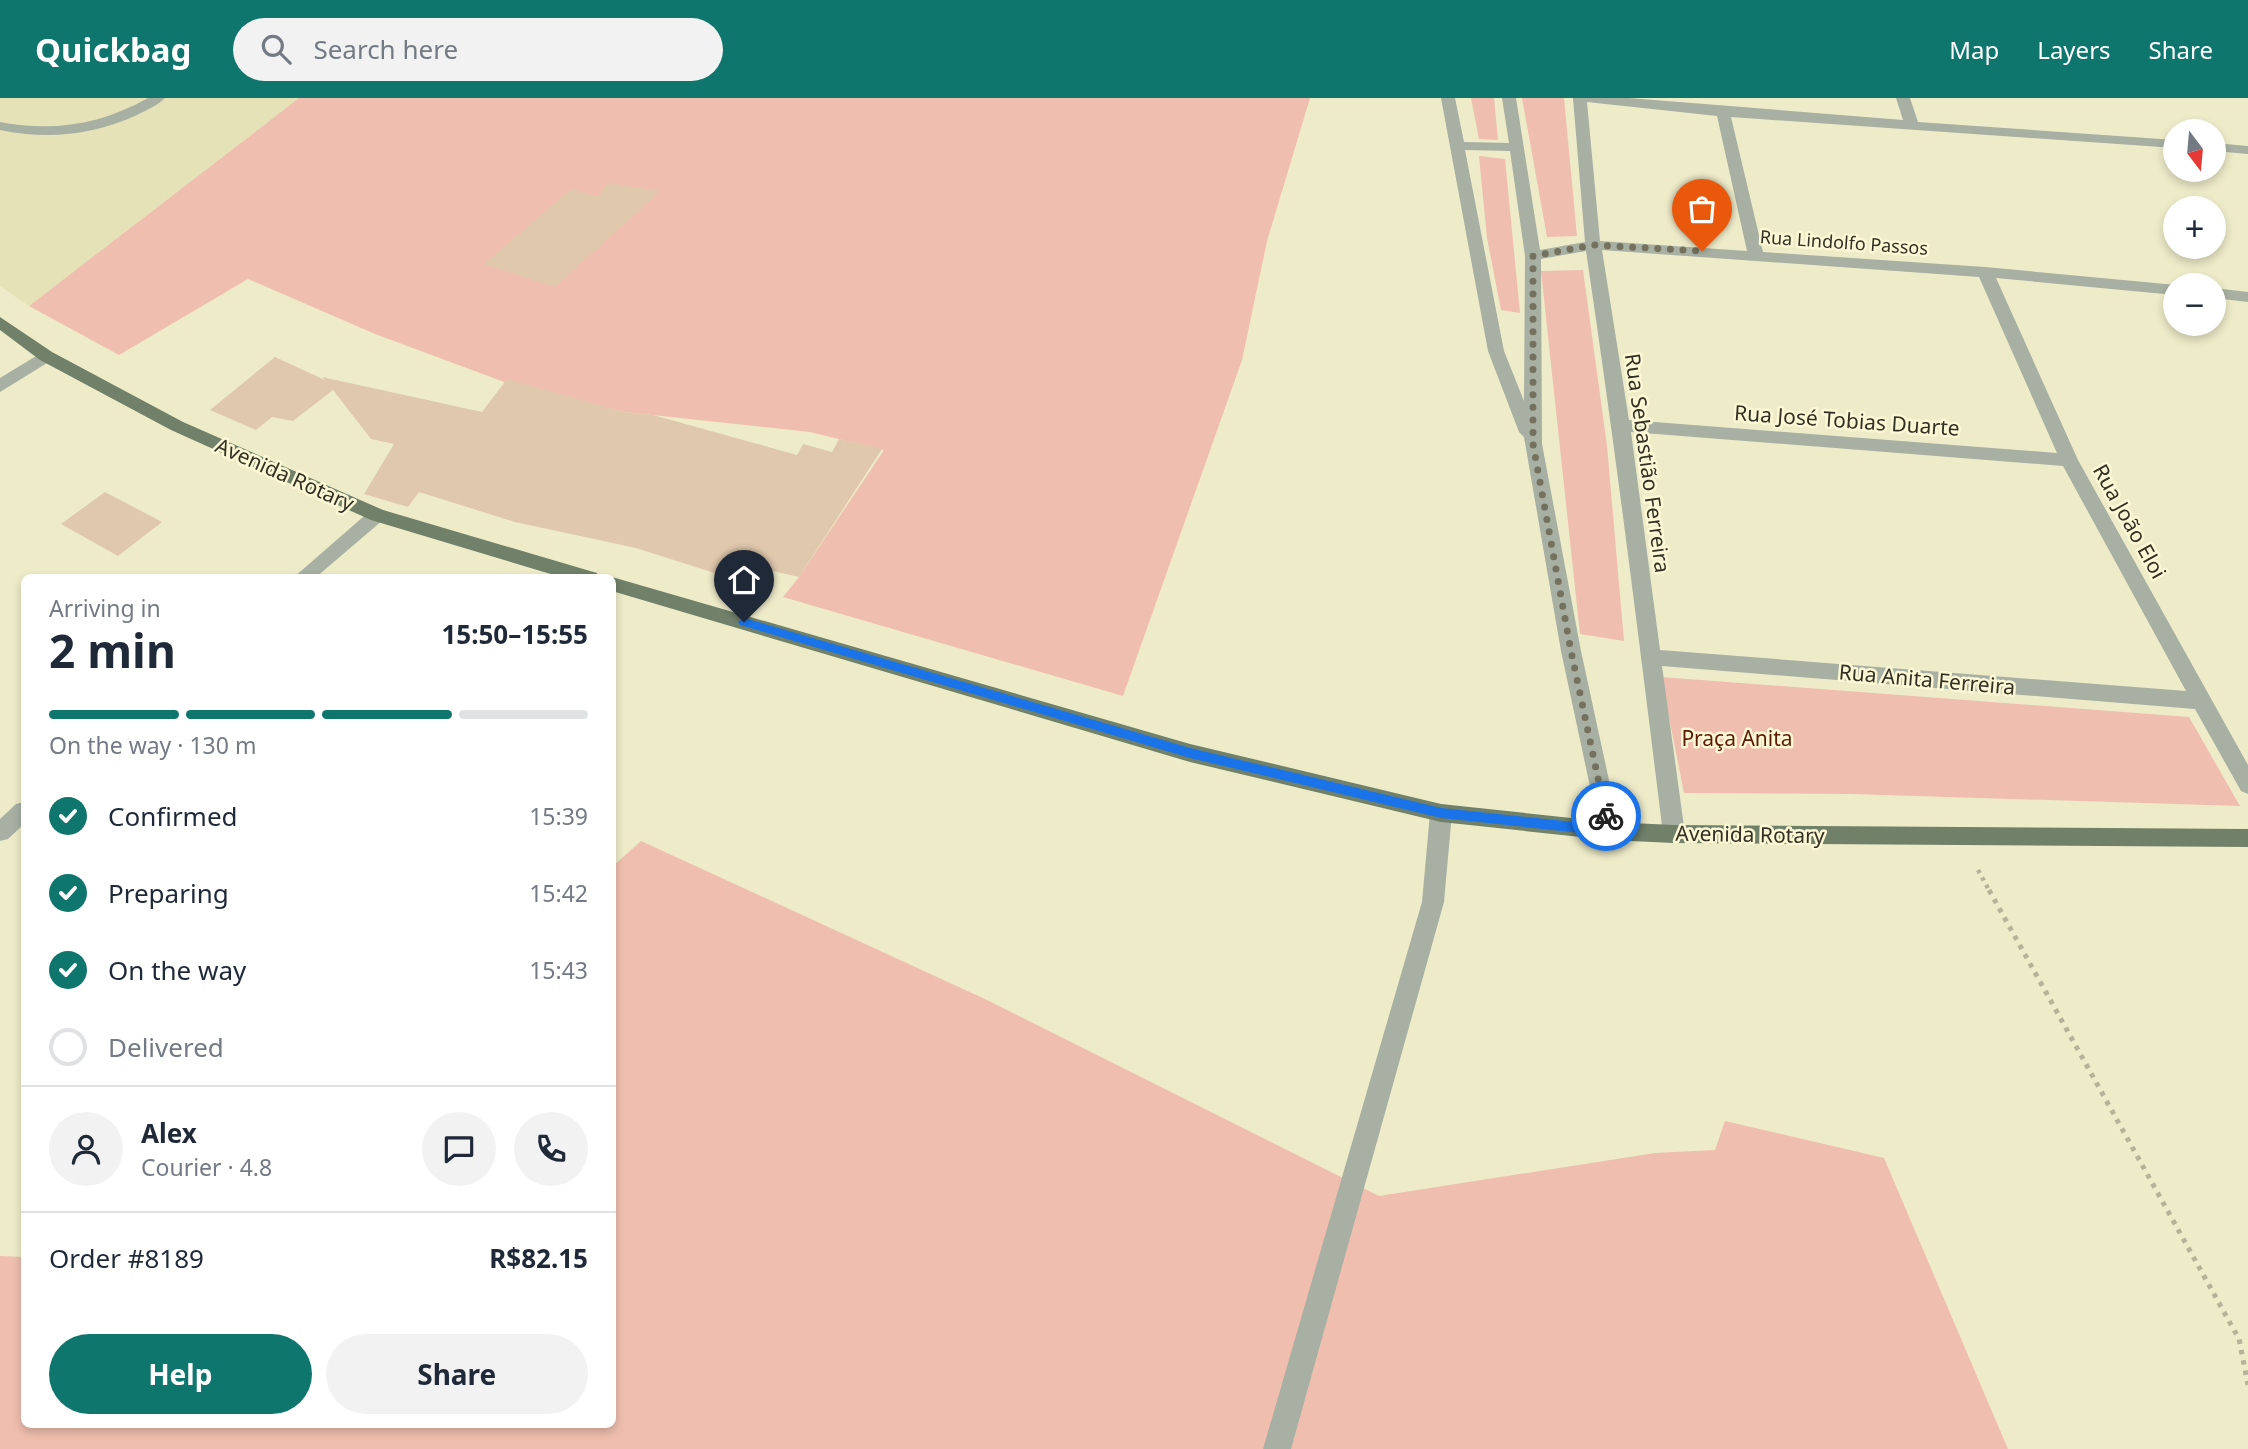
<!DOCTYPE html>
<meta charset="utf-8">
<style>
:root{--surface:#fff;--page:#f2f2f3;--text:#1f2937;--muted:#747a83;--line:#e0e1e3;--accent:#0f766e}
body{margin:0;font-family:"Noto Sans",sans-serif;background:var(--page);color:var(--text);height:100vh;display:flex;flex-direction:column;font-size:26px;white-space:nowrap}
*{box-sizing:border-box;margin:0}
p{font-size:23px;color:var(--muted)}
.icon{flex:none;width:38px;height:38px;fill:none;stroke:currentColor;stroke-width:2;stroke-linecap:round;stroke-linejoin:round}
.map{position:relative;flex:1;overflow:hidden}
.sheet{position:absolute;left:21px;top:476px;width:595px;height:854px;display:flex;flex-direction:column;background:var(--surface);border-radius:10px;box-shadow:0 4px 10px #0003}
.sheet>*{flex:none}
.needle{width:46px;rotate:164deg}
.buttons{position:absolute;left:2163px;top:21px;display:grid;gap:14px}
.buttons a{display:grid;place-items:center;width:63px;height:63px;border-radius:50%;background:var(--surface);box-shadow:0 4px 10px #0003;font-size:35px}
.pin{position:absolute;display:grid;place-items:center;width:60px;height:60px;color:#fff;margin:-72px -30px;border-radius:50% 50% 50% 0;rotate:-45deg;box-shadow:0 0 7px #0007}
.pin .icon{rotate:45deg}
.courier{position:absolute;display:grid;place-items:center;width:70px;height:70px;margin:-35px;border:5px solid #1a73e8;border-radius:50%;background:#fff;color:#222;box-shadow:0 2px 9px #0007}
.summary em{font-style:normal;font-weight:700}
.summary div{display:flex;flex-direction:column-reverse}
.summary{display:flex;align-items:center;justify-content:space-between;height:119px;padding:0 28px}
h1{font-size:46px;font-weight:700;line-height:52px}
.bar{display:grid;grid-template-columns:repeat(4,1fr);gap:10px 7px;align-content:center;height:84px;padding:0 28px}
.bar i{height:9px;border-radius:5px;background:var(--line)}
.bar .active{background:var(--accent)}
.bar p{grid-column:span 4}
.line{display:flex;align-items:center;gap:18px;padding:0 28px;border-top:2px solid var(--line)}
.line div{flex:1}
.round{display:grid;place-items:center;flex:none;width:74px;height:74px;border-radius:37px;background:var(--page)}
ol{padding:0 28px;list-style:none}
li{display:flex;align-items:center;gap:21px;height:77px}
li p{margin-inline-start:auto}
li .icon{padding:7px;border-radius:50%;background:var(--accent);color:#fff;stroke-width:4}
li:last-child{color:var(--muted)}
li i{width:38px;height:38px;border:4px solid var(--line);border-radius:50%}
.button{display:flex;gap:14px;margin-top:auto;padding:14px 28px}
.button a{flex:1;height:80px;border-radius:42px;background:var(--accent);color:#fff;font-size:28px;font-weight:700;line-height:80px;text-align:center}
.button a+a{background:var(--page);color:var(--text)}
header{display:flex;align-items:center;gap:42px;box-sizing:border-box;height:98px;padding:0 35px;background:var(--accent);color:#fff}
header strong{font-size:33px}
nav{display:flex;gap:38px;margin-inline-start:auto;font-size:24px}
.search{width:490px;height:63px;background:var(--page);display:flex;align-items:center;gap:18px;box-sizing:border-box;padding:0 24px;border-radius:38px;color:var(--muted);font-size:26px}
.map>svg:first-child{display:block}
.built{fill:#e6e2b8}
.green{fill:#efbeae}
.building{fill:#e0c8ad}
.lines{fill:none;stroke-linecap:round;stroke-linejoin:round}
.path-far1{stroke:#b5b397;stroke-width:4.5;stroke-dasharray:3.5 5;stroke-linecap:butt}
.path{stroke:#b5b397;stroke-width:5;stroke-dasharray:4.5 6;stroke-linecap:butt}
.minor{fill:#a7b0a3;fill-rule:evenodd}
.major{fill:#708069;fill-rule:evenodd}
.route{fill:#1a73e8}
.done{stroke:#74725e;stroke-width:7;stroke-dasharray:0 12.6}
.labels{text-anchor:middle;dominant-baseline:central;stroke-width:5;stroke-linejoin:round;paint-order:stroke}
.far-street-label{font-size:18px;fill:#323124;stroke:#fcf8d6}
.street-label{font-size:21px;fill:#323124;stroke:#fcf8d6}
.park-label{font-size:21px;fill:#5c1b04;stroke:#fcf8d6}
</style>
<header>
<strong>Quickbag</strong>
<div class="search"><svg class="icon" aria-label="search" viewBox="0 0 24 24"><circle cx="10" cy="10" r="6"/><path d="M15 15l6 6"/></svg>Search here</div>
<nav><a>Map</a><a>Layers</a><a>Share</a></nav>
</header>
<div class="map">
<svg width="2248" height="1351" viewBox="0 0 2248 1351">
<rect width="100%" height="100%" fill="#eeebc9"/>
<path class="built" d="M 0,0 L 299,0 L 29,208 L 0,188 Z"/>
<g class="green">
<path d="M 299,0 L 1310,0 L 1267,143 L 1242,262 L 1123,598 L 783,499 L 799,479 L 884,352 L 810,334 L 624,314 L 507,285 L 375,236 L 248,181 L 119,257 L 29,208 Z"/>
<path d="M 1471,0 L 1494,0 L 1498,42 L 1479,41 Z"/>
<path d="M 1522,0 L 1564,0 L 1577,138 L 1547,139 Z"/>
<path d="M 1479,58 L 1505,61 L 1520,215 L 1501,212 L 1487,140 Z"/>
<path d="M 1583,172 L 1607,348 L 1624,543 L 1580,536 L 1541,173 Z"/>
<path d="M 1661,579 L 2189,619 L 2240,708 L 1851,696 L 1684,695 Z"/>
<path d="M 641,743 L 987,902 L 1379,1098 L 1655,1055 L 1715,1052 L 1725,1023 L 1884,1060 L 2008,1351 L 0,1351 L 0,1158 L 24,1159 L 24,1326 L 612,1326 L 612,769 Z"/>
</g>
<g class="building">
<path d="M 608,85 L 660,93 L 555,189 L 484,166 L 571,91 L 598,98 Z"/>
<path d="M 275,259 L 325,282 L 322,279 L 482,314 L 507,281 L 624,314 L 653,317 L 797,357 L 803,346 L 832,354 L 839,341 L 882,351 L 799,479 L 759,470 L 749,486 L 636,450 L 515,424 L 419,394 L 408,409 L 364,396 L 394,346 L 371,341 L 333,292 L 293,323 L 272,319 L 256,332 L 210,312 Z"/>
<path d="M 105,394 L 162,424 L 118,458 L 61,426 Z"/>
</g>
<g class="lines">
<path class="path-far1" d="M 1978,772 L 1990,794"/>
<path class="path" d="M 1989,792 L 2239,1241 L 2248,1287"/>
<g class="minor">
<path d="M 148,0 L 165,0 C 158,7 147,12 137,17 C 93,37 48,42 0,32 L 0,24 C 53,34 100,27 148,0 Z"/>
<path d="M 1441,0 L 1455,0 L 1464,44 L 1509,45 L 1502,0 L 1516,0 L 1540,152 L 1585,144 L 1573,0 L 1629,0 L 1903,22 L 1896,0 L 1910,0 L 1918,24 L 2175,42 L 2175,50 L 1731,19 L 1763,154 L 1985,169 L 2176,187 L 2175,197 L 1996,180 L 2078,362 L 2248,667 L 2248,696 L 2241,693 L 2195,611 L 1662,568 L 1685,736 L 1682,743 L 1674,745 L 1666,743 L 1663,736 C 1639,541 1615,347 1586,153 L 1541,161 L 1542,346 L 1581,553 L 1620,733 L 1617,740 L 1609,742 L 1601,740 L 1561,553 L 1524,339 L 1519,334 L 1488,253 ZM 1587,4 L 1717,18 L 1747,153 L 1600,143 ZM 1465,52 L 1510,53 L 1525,158 L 1524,303 L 1504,253 ZM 1602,152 L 1979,179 L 2057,355 L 1629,322 ZM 1631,334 L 2063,368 L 2186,593 L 1660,552 Z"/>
<path d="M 2214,45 L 2248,48 L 2248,56 L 2214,53 Z"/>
<path d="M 2214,190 L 2248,194 L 2248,204 L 2214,200 Z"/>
<path d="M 46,252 L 54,258 L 52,262 L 0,294 L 0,280 Z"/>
<path d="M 377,410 L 383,412 L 386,417 L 383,422 L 315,480 L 293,480 L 371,412 Z"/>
<path d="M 24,704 L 24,726 L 8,741 L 0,743 L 0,721 L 16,706 Z"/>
<path d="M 1441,706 L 1449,708 L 1452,715 L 1444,804 L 1291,1351 L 1263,1351 L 1422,804 L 1430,715 L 1433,708 Z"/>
</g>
<g class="major">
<path d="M 0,219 L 52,254 L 183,324 L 383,412 L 590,473 L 597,475 L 599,480 L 564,480 L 371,422 L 171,332 L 40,262 L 0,232 Z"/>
<path d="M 612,479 L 1190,646 L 1441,706 L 1609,724 L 1674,727 L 2248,731 L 2248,749 L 1674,745 L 1609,742 L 1441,724 L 1190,664 L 612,493 L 612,480 L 609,480 Z"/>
</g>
</g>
<path class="route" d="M 744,520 L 1190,650 L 1441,710 L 1602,727 L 1600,718 L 1606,713 L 1612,718 L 1615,733 L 1609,738 L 1441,720 L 1190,660 L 740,527 L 738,524 Z"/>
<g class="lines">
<path class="done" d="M 1606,718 L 1571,553 L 1533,346 L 1533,158 L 1593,147 L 1702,153"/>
</g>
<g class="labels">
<g class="far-street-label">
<text transform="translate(1844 144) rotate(4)">Rua Lindolfo Passos</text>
</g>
<g class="street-label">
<text transform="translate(1847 322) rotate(4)">Rua José Tobias Duarte</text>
<text transform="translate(1648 365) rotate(82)">Rua Sebastião Ferreira</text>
<text transform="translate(285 376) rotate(24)">Avenida Rotary</text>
<text transform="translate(2130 423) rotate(61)">Rua João Eloi</text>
<text transform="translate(1927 581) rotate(5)">Rua Anita Ferreira</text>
<text transform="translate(1750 736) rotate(1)">Avenida Rotary</text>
</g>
<g class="park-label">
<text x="1737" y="640">Praça Anita</text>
</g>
</g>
</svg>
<div class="buttons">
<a><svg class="needle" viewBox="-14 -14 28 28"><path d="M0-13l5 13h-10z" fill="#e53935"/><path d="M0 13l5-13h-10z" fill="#747a83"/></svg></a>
<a>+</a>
<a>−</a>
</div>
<div class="pin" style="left:1702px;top:153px;background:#ea580c"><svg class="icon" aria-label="bag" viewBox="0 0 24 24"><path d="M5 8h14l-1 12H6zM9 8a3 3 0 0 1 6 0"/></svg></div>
<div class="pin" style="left:744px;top:524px;background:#1f2937"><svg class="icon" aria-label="home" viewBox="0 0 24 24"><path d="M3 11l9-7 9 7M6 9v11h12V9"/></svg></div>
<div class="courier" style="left:1606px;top:718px"><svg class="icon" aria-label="bike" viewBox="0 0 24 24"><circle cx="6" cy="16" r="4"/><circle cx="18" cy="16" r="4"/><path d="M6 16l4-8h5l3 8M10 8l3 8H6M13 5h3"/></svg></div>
<section class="sheet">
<div class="summary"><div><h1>2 min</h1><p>Arriving in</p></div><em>15:50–15:55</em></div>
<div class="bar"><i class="active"></i><i class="active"></i><i class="active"></i><i></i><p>On the way · 130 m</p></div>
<ol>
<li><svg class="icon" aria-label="check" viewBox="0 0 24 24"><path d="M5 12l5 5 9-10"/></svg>Confirmed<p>15:39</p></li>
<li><svg class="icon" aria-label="check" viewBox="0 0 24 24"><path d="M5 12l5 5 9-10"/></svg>Preparing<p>15:42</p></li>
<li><svg class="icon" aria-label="check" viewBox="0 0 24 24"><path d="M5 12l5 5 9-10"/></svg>On the way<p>15:43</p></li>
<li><i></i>Delivered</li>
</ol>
<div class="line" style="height:126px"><a class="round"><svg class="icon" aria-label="person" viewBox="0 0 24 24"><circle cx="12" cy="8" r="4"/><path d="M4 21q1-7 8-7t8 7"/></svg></a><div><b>Alex</b><p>Courier · 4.8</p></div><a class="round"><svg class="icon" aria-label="chat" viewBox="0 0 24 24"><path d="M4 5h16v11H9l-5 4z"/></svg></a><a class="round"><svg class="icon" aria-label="phone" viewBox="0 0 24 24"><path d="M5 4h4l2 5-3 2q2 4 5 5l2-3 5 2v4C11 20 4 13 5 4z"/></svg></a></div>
<div class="line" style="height:91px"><div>Order #8189</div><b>R$82.15</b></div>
<div class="button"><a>Help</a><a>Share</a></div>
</section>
</div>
